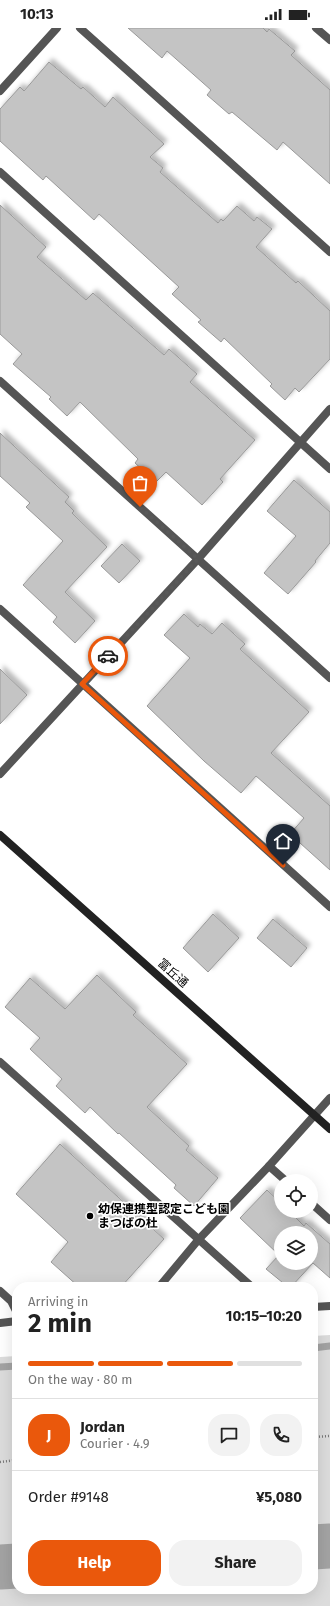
<!DOCTYPE html>
<meta charset="utf-8">
<style>
:root{--surface:#fff;--page:#f2f2f2;--text:#222;--muted:#767676;--line:#e0e0e0;--accent:#ea580c}
body{margin:0;font-family:"Fira Sans","Noto Sans JP",sans-serif;background:var(--page);color:var(--text);height:100vh;display:flex;flex-direction:column;font-size:15px;white-space:nowrap}
*{box-sizing:border-box;margin:0}
p{font-size:13px;color:var(--muted)}
.icon{flex:none;width:22px;height:22px;fill:none;stroke:currentColor;stroke-width:2;stroke-linecap:round;stroke-linejoin:round}
.map{position:relative;flex:1;overflow:hidden}
.details{position:absolute;left:12px;top:1254px;width:306px;height:312px;display:flex;flex-direction:column;background:var(--surface);border-radius:16px;box-shadow:0 4px 16px #0002}
.details>*{flex:none}
.controls{position:absolute;left:274px;top:1146px;display:grid;gap:8px}
.controls a{display:grid;place-items:center;width:44px;height:44px;border-radius:50%;background:var(--surface);box-shadow:0 4px 16px #0002;font-size:20px}
.pin{position:absolute;display:grid;place-items:center;width:34px;height:34px;color:#fff;margin:-41px -17px;border-radius:50% 50% 50% 0;rotate:-45deg;box-shadow:0 0 4px #0007}
.pin .icon{rotate:45deg}
.courier{position:absolute;display:grid;place-items:center;width:40px;height:40px;margin:-20px;border:3px solid #ea580c;border-radius:50%;background:#fff;color:#222;box-shadow:0 1px 5px #0007}
.headline em{font-style:normal;font-weight:700}
.headline div{display:flex;flex-direction:column-reverse}
.headline{display:flex;align-items:center;justify-content:space-between;height:68px;padding:0 16px}
h1{font-size:26px;font-weight:700;line-height:30px}
.bar{display:grid;grid-template-columns:repeat(4,1fr);gap:6px 4px;align-content:center;height:48px;padding:0 16px}
.bar i{height:5px;border-radius:3px;background:var(--line)}
.bar .selected{background:var(--accent)}
.bar p{grid-column:span 4}
.line{display:flex;align-items:center;gap:10px;padding:0 16px;border-top:1px solid var(--line)}
.line div{flex:1}
.round{display:grid;place-items:center;flex:none;width:42px;height:42px;border-radius:16px;background:var(--page)}
.button{display:flex;gap:8px;margin-top:auto;padding:8px 16px}
.button a{flex:1;height:46px;border-radius:16px;background:var(--accent);color:#fff;font-size:16px;font-weight:700;line-height:46px;text-align:center}
.button a+a{background:var(--page);color:var(--text)}
.status{display:flex;justify-content:space-between;align-items:center;height:28px;padding:0 20px;background:var(--surface);direction:ltr}
.status svg{height:11px;fill:currentColor}
.map>svg:first-child{display:block}
.green{fill:#dcdcdc}
.lines{fill:none;stroke-linecap:round;stroke-linejoin:round}
.stream{stroke:#a3a3a3;stroke-width:7}
.river{stroke:#a3a3a3;stroke-width:45}
.building{fill:#c4c4c4;stroke:#999;fill-rule:evenodd;filter:url(#shadow)}
.path{stroke:#777;stroke-width:2.5;stroke-dasharray:1 2;stroke-linecap:butt}
.street{stroke:#555;stroke-width:8}
.secondary{stroke:#222;stroke-width:8}
.done{stroke:#595959;stroke-width:4;stroke-dasharray:0 7.2}
.route{stroke:#ea580c;stroke-width:5}
.poi-dot{fill:#000;stroke:#fff;stroke-width:1.5}
.labels{text-anchor:middle;dominant-baseline:central;stroke-width:3.5;stroke-linejoin:round;paint-order:stroke}
.street-label{font-size:12px;fill:#000;stroke:#fff}
.poi-label{font-size:12px;font-weight:bold;fill:#000;stroke:#fff;text-anchor:start}
</style>
<div class="status"><b>10:13</b><svg viewBox="0 0 49 12"><path d="M0 12V9h3v3zM5 12V6h3v6zM10 12V3h3v9zM15 12V0h3v12zM26 1h20v11H26zM47 4h2v5h-2z"/></svg></div>
<div class="map">
<svg width="330" height="1578" viewBox="0 0 330 1578">
<defs>
<filter id="shadow"><feDropShadow dx="3.5" dy="-3.5" stdDeviation="2" flood-color="#0004"/></filter>
</defs>
<rect width="100%" height="100%" fill="#fff"/>
<path class="green" d="M 330,1307 L 330,1578 L 0,1578 L 0,1329 L 17,1328 L 17,1561 L 313,1561 L 313,1308 Z"/>
<g class="lines">
<g class="stream">
<path d="M 313,1320 L 330,1318"/>
<path d="M 0,1339 L 17,1338"/>
</g>
<g class="river">
<path d="M 313,1519 L 330,1518"/>
<path d="M 0,1539 L 17,1538"/>
</g>
</g>
<g class="building">
<path d="M 128,0 L 263,0 L 267,4 L 269,1 L 295,23 L 291,27 L 330,62 L 330,156 L 283,114 L 277,122 L 232,84 L 229,86 L 207,67 L 211,62 L 167,23 L 162,30 Z"/>
<path d="M 49,34 L 81,61 L 83,59 L 105,79 L 113,69 L 164,116 L 150,129 L 163,140 L 160,144 L 218,195 L 221,191 L 223,193 L 237,178 L 254,193 L 257,189 L 272,201 L 256,219 L 296,255 L 298,253 L 330,283 L 330,331 L 299,364 L 295,360 L 285,372 L 270,358 L 272,356 L 224,310 L 221,314 L 198,294 L 201,292 L 172,266 L 179,259 L 99,186 L 94,192 L 46,148 L 43,152 L 0,113 L 0,81 L 20,59 L 24,63 Z"/>
<path d="M 0,177 L 46,219 L 37,229 L 86,272 L 93,265 L 164,327 L 169,321 L 197,346 L 190,354 L 255,412 L 220,451 L 223,454 L 202,477 L 166,444 L 156,454 L 135,435 L 138,431 L 80,374 L 67,388 L 49,371 L 51,369 L 13,336 L 22,326 L 0,306 Z"/>
<path d="M 0,405 L 69,469 L 65,474 L 74,483 L 72,485 L 107,519 L 65,564 L 95,593 L 75,615 L 53,594 L 57,589 L 23,557 L 63,513 L 26,479 L 30,475 L 0,448 Z"/>
<path d="M 294,452 L 330,484 L 330,515 L 315,533 L 316,534 L 288,566 L 264,545 L 296,508 L 267,483 Z"/>
<path d="M 122,516 L 140,533 L 119,555 L 101,538 Z"/>
<path d="M 184,586 L 198,599 L 200,596 L 212,606 L 222,595 L 245,616 L 240,621 L 309,684 L 271,725 L 330,778 L 330,842 L 290,806 L 304,790 L 256,748 L 241,765 L 204,733 L 147,678 L 190,630 L 164,607 Z"/>
<path d="M 0,641 L 27,667 L 0,696 Z"/>
<path d="M 213,886 L 239,910 L 208,944 L 183,920 Z"/>
<path d="M 273,891 L 307,920 L 291,939 L 257,910 Z"/>
<path d="M 97,947 L 136,984 L 133,987 L 187,1036 L 147,1079 L 189,1118 L 186,1122 L 218,1150 L 194,1178 L 174,1160 L 176,1157 L 119,1105 L 118,1106 L 90,1079 L 85,1085 L 56,1058 L 62,1051 L 30,1021 L 40,1010 L 5,979 L 30,950 L 65,981 Z"/>
<path d="M 60,1116 L 164,1211 L 121,1259 L 79,1259 L 51,1234 L 68,1214 L 16,1166 Z"/>
<path d="M 267,1162 L 281,1175 L 281,1183 L 289,1183 L 304,1198 L 306,1195 L 330,1216 L 330,1250 L 313,1235 L 291,1259 L 288,1259 L 266,1241 L 279,1227 L 240,1190 ZM 281,1205 L 311,1205 L 311,1235 L 281,1235 Z"/>
</g>
<g class="lines">
<g class="path">
<path d="M 313,1409 L 330,1408"/>
<path d="M 0,1434 L 17,1432"/>
</g>
<g class="street">
<path d="M 80,0 L 330,224"/>
<path d="M 316,0 L 330,12"/>
<path d="M 0,63 L 57,0"/>
<path d="M 0,144 L 330,441"/>
<path d="M 0,353 L 330,650"/>
<path d="M 0,581 L 330,879"/>
<path d="M 0,746 L 198,531 L 330,381"/>
<path d="M 0,1034 L 252,1259"/>
<path d="M 269,1138 L 286,1153"/>
<path d="M 311,1175 L 330,1192"/>
<path d="M 159,1259 L 199,1211 L 269,1138 L 330,1070"/>
<path d="M 0,1263 L 11,1273 L 17,1285"/>
<path d="M 313,1279 L 330,1278"/>
<path d="M 0,1295 L 17,1293"/>
</g>
<path class="secondary" d="M 0,807 L 330,1101"/>
</g>
<g class="lines">
<path class="done" d="M 108,628 L 198,531 L 140,479"/>
<path class="route" d="M 108,628 L 82,656 L 283,837"/>
</g>
<circle class="poi-dot" cx="90" cy="1188" r="4"/>
<g class="labels">
<g class="street-label">
<text transform="translate(173 945) rotate(42)">富丘通</text>
</g>
<g class="poi-label">
<text x="98" y="1181">幼保連携型認定こども園<tspan x="98" dy="14">まつばの杜</tspan></text>
</g>
</g>
</svg>
<div class="controls">
<a><svg class="icon" aria-label="locate" viewBox="0 0 24 24"><circle cx="12" cy="12" r="6"/><path d="M12 2v4M12 18v4M2 12h4M18 12h4"/></svg></a>
<a><svg class="icon" aria-label="layers" viewBox="0 0 24 24"><path d="M12 4l9 5-9 5-9-5zM3 14l9 5 9-5"/></svg></a>
</div>
<div class="pin" style="left:140px;top:479px;background:#ea580c"><svg class="icon" aria-label="bag" viewBox="0 0 24 24"><path d="M5 8h14l-1 12H6zM9 8a3 3 0 0 1 6 0"/></svg></div>
<div class="pin" style="left:283px;top:837px;background:#1f2937"><svg class="icon" aria-label="home" viewBox="0 0 24 24"><path d="M3 11l9-7 9 7M6 9v11h12V9"/></svg></div>
<div class="courier" style="left:108px;top:628px"><svg class="icon" aria-label="car" viewBox="0 0 24 24"><path d="M5 17H2v-5l4-1 3-4h7l3 4 3 1v5h-3M9 17h6M6 11h13"/><circle cx="7" cy="17" r="2"/><circle cx="17" cy="17" r="2"/></svg></div>
<section class="details">
<div class="headline"><div><h1>2 min</h1><p>Arriving in</p></div><em>10:15–10:20</em></div>
<div class="bar"><i class="selected"></i><i class="selected"></i><i class="selected"></i><i></i><p>On the way · 80 m</p></div>
<div class="line" style="height:72px"><b class="round" style="background:var(--accent);color:#fff">J</b><div><b>Jordan</b><p>Courier · 4.9</p></div><a class="round"><svg class="icon" aria-label="chat" viewBox="0 0 24 24"><path d="M4 5h16v11H9l-5 4z"/></svg></a><a class="round"><svg class="icon" aria-label="phone" viewBox="0 0 24 24"><path d="M5 4h4l2 5-3 2q2 4 5 5l2-3 5 2v4C11 20 4 13 5 4z"/></svg></a></div>
<div class="line" style="height:52px"><div>Order #9148</div><b>¥5,080</b></div>
<div class="button"><a>Help</a><a>Share</a></div>
</section>
</div>
